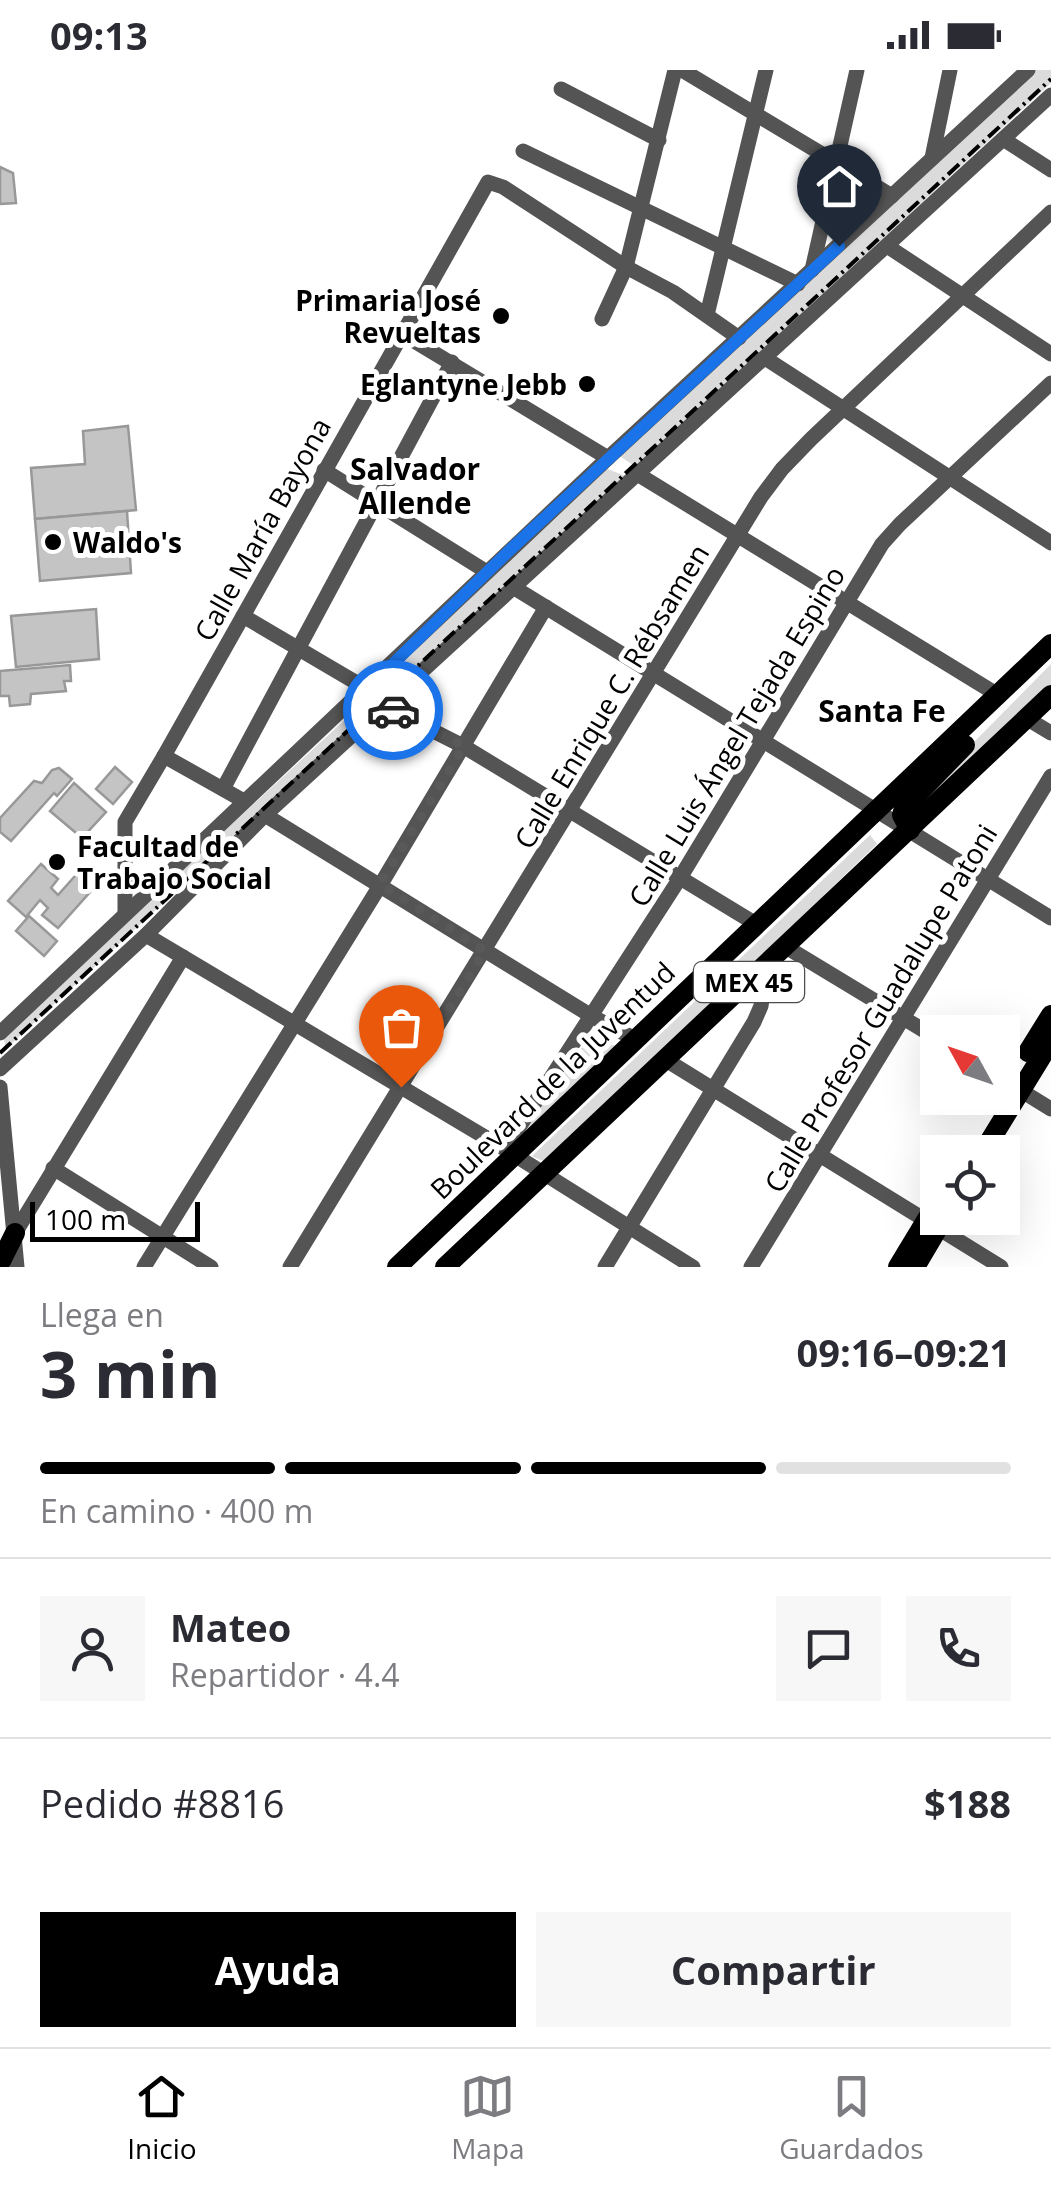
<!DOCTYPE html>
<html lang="es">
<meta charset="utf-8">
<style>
:root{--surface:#fff;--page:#f7f7f7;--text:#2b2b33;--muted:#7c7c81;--line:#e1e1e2;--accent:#000}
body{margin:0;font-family:"Open Sans",sans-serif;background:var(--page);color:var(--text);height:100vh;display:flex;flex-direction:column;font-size:38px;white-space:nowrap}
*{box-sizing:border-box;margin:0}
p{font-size:32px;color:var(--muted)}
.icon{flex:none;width:55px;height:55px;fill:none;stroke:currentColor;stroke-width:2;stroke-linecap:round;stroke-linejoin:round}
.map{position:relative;height:1197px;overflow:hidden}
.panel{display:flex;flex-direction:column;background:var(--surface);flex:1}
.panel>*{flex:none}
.needle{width:65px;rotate:310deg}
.fabs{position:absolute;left:920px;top:945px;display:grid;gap:20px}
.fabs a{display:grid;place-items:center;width:100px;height:100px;border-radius:0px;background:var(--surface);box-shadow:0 10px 40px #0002;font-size:50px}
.scale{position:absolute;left:30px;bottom:25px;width:170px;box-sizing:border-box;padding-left:10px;border:5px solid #000;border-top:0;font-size:28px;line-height:35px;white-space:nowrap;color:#000;-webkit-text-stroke:8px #fff;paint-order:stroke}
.pin{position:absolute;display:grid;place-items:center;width:85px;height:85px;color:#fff;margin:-102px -42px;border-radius:50% 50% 50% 0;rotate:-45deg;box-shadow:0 0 10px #0007}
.pin .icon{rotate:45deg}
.courier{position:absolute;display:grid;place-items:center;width:100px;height:100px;margin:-50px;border:8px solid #1a73e8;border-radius:50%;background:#fff;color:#222;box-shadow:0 2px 12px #0007}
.head em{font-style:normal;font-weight:700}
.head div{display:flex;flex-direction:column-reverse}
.head{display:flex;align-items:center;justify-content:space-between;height:170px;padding:0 40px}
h1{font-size:65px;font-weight:700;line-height:75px}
.bar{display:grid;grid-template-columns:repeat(4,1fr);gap:15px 10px;align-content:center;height:120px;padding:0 40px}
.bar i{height:12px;border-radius:8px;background:var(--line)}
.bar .on{background:var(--accent)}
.bar p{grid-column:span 4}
.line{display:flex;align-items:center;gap:25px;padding:0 40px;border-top:2px solid var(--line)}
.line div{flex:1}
.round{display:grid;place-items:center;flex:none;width:105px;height:105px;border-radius:0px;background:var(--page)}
.cta{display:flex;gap:20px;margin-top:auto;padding:20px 40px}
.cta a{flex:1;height:115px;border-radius:0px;background:var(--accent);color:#fff;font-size:40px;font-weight:700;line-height:115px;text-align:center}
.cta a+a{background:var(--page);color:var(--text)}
.status{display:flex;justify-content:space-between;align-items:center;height:70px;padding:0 50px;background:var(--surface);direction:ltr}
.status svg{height:28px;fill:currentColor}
.tabs{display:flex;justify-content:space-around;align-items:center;height:140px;border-top:2px solid var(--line);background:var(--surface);font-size:28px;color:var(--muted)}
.tabs a{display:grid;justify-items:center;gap:5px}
.tabs .on{color:var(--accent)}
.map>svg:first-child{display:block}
.green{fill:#dbdbdb}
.building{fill:#c4c4c4;stroke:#989898;stroke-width:2.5}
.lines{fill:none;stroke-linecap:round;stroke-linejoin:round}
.minor{stroke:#545454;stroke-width:15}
.major{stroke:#000;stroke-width:20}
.rail{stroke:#000;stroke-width:4;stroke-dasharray:15 5 2.5 5;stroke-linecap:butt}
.done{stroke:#595959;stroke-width:10;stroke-dasharray:0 18}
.route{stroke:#1a73e8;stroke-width:12}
.poi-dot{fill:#000;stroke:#fff;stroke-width:4}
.labels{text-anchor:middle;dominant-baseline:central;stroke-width:10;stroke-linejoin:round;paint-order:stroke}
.shield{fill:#fff;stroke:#4c4c4c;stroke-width:2.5}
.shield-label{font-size:25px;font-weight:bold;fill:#000}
.poi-label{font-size:28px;font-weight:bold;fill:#000;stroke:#fff;text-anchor:end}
.street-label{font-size:28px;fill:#000;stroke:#fff}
.neighbourhood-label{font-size:30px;font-weight:bold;fill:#000;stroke:#fff}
</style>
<div class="status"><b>09:13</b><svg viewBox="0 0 49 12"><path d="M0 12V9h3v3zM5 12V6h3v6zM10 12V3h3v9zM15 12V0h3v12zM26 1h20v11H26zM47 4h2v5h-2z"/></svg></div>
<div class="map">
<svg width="1051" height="1197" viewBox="0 0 1051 1197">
<rect width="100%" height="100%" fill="#fff"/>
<g class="green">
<path d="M 1034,0 L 1051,0 L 1051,13 L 636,397 L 618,385 Z"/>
<path d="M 605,398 L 628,407 L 391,620 L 384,611 Z"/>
<path d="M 1051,594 L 1051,618 L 920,743 L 911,736 Z"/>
<path d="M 364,632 L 374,637 L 6,979 L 3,966 Z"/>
<path d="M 870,765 L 877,774 L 826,823 L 767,888 L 545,1092 L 532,1086 Z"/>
<path d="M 594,964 L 615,976 L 521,1073 L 542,1023 Z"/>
</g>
<g class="building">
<path d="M 0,97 L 13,103 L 16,133 L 0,134 Z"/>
<path d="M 128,356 L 136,440 L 35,449 L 31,398 L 85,394 L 83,361 Z"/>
<path d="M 127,441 L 131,503 L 40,511 L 35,449 Z"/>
<path d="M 96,539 L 99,589 L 16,597 L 11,546 Z"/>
<path d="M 70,595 L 71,611 L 64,611 L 66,621 L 31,624 L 30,634 L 10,636 L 9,626 L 0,626 L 0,601 Z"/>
<path d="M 115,697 L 132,712 L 113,734 L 96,719 Z"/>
<path d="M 59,698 L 72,709 L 57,726 L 54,723 L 11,771 L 0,762 L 0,748 L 34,711 L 42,713 L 52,700 Z"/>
<path d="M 74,713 L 106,742 L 82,768 L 50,741 Z"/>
<path d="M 41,794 L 58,809 L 51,818 L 58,825 L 83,797 L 99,812 L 58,858 L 42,845 L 48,838 L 40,830 L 26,847 L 8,831 Z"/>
<path d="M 29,846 L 57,871 L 44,886 L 16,861 Z"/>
</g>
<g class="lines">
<g class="minor">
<path d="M 682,0 L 892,126"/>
<path d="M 561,19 L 659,70"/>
<path d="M 1003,69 L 1051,100"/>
<path d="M 523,81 L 798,214"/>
<path d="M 932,88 L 950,0"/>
<path d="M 887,176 L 1051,284"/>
<path d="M 812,200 L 857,0"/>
<path d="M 707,245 L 766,0"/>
<path d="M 602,249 L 626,197 L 675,0"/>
<path d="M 401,263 L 608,388"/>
<path d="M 765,288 L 1051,473"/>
<path d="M 324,400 L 487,502"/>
<path d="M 639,405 L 998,625"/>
<path d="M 513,517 L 1051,848"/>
<path d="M 243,546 L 367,619 L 384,636 L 463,676 L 756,854"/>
<path d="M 1026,648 L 1051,663"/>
<path d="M 164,686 L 244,731"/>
<path d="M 223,719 L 452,292"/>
<path d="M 265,745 L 593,947 L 635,969"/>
<path d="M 125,843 L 125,752 L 164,686 L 488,112 L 503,117 L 626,197 L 673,222 L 739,268"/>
<path d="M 146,865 L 505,1079 L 693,1197"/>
<path d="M 786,877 L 938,969"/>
<path d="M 0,963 L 608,388 L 1028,0"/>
<path d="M 666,990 L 1001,1197"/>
<path d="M 0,999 L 146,865 L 265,745 L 1051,25"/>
<path d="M 1002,1009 L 1051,1039"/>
<path d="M 0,1017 L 17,1197"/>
<path d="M 505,1079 L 680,808 L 882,474 L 900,454 L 1051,313"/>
<path d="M 53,1098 L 211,1197"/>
<path d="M 15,1163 L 183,887"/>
<path d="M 144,1197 L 381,814 L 546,537"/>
<path d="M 290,1197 L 761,427 L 782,399 L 811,369 L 1051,142"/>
<path d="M 605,1197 L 754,952 L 761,936 L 767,895"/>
<path d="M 751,1197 L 1051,706"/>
</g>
<g class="major">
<path d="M 910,760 L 902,745 L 904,738 L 965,675"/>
<path d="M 1028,982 L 1051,945"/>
<path d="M 983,1082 L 1051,971"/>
<path d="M 0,1193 L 15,1163"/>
<path d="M 397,1197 L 1051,574"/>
<path d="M 445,1197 L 1051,625"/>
<path d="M 898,1197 L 938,1131"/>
<path d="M 915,1197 L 944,1148"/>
</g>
<path class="rail" d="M 0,983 L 1051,9"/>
</g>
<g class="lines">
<path class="done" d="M 393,640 L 464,676 L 380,814 L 485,881 L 401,1017"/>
<path class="route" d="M 393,640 L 378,632 L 367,619 L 511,479 L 839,176"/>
</g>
<g class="poi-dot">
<circle cx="501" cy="246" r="10"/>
<circle cx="587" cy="314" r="10"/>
<circle cx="53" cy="472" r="10"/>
<circle cx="57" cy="792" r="10"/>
</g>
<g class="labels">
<rect class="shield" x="694" y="892" width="110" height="40" rx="8"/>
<g class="shield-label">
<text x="749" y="912">MEX 45</text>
</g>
<g class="poi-label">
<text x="481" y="230">Primaria José<tspan x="481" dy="32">Revueltas</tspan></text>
<text x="567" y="314">Eglantyne Jebb</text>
<text x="73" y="472" text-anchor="start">Waldo's</text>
<text x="77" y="776" text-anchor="start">Facultad de<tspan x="77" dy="32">Trabajo Social</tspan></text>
</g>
<g class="street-label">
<text transform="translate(262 459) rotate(-61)">Calle María Bayona</text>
<text transform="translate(611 626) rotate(-59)">Calle Enrique C. Rébsamen</text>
<text transform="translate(736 666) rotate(-59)">Calle Luis Ángel Tejada Espino</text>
<text transform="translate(880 938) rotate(-59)">Calle Profesor Guadalupe Patoni</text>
<text transform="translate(552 1010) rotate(-44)">Boulevard de la Juventud</text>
</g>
<g class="neighbourhood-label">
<text x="415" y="398">Salvador<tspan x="415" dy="34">Allende</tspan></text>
<text x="882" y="640">Santa Fe</text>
</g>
</g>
</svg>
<div class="fabs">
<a><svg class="needle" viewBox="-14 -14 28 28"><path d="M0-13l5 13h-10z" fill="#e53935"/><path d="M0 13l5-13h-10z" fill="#7c7c81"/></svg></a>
<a><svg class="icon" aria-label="locate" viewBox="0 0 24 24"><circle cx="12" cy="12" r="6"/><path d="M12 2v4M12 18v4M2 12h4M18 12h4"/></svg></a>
</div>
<div class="scale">100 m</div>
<div class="pin" style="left:401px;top:1017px;background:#ea580c"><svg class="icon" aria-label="bag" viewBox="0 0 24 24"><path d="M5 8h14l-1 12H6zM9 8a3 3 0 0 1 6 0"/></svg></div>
<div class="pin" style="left:839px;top:176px;background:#1f2937"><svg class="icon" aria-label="home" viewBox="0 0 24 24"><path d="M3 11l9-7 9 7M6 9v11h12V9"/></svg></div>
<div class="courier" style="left:393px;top:640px"><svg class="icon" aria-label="car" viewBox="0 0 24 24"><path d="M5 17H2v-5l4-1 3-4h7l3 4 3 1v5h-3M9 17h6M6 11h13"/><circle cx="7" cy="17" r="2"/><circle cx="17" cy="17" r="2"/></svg></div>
</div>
<section class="panel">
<div class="head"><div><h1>3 min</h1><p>Llega en</p></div><em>09:16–09:21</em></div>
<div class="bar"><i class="on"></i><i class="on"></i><i class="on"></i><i></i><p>En camino · 400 m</p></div>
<div class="line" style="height:180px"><a class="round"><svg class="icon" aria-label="person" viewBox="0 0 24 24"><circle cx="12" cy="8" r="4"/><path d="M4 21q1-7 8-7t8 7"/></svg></a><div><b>Mateo</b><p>Repartidor · 4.4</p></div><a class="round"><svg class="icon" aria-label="chat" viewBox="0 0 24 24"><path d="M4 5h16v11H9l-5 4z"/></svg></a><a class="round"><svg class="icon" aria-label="phone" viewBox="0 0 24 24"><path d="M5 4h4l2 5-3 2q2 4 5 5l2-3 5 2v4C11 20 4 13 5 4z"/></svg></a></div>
<div class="line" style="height:130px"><div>Pedido #8816</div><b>$188</b></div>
<div class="cta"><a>Ayuda</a><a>Compartir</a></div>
</section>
<nav class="tabs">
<a class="on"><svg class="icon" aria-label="home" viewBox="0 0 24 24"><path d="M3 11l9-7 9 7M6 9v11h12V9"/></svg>Inicio</a>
<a><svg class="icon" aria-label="map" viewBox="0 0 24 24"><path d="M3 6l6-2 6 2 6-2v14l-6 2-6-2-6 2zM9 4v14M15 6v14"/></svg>Mapa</a>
<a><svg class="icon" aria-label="saved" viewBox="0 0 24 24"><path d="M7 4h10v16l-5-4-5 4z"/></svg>Guardados</a>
</nav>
